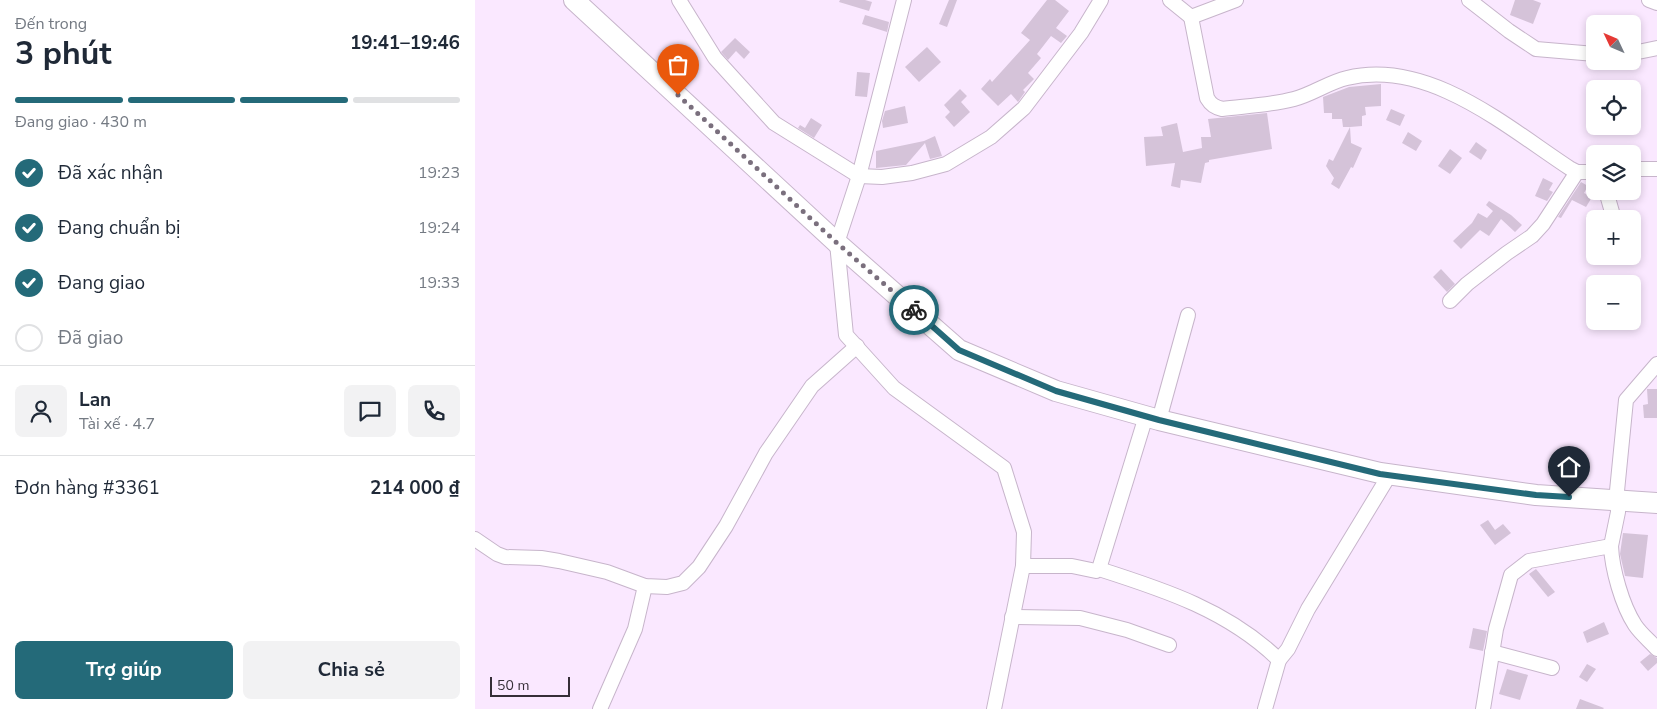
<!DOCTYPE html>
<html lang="vi">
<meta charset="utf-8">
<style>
:root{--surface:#fff;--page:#f2f2f3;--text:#1f2937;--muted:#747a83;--line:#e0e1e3;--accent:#246a79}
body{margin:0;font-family:"Nunito Sans",sans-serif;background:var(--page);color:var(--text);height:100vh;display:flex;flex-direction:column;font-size:19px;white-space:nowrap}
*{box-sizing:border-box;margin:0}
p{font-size:16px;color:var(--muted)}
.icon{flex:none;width:28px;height:28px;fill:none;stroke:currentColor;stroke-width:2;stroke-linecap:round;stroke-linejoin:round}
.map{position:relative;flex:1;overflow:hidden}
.side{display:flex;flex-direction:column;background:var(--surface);width:475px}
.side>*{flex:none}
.needle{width:32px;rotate:314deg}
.controls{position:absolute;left:1111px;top:15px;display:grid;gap:10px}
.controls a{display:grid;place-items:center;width:55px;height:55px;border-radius:8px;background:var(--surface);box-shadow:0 2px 8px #0003;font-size:25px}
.scale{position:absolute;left:15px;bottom:12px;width:80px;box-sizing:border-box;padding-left:5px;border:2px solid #352e37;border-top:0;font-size:14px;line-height:18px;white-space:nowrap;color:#352e37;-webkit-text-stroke:4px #fae8ff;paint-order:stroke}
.pin{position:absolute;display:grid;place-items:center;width:42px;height:42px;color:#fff;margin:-51px -21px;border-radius:50% 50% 50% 0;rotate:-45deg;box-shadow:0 0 5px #0007}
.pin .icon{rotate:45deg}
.courier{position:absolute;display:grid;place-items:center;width:50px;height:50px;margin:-25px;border:4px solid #246a79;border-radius:50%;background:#fff;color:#222;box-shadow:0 1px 6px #0007}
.overview em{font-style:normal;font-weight:700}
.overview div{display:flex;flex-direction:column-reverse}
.overview{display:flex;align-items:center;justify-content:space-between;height:85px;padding:0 15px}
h1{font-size:32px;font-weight:700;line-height:38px}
.bar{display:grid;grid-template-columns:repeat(4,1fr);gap:8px 5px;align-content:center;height:60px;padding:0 15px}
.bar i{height:6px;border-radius:4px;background:var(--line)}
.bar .on{background:var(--accent)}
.bar p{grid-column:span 4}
.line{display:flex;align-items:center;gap:12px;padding:0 15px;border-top:1px solid var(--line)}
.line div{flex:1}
.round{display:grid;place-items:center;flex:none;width:52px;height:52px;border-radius:8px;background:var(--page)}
ol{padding:0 15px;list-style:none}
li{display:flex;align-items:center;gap:15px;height:55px}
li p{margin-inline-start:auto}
li .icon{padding:5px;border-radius:50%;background:var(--accent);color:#fff;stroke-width:4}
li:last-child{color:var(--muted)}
li i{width:28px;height:28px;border:2px solid var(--line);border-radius:50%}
.action{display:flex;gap:10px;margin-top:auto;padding:10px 15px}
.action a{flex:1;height:58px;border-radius:8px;background:var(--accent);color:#fff;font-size:20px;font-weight:700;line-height:58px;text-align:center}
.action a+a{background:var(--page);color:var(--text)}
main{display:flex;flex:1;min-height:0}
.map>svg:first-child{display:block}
.building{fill:#d5c3d9}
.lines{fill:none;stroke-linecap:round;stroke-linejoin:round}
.minor-casing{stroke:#c7b5cb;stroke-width:16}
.highway-casing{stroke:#c7b5cb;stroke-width:22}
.minor{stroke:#fff;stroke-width:14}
.highway{stroke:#fff;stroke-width:20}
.done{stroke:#7a6f7d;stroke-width:5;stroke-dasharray:0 9}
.route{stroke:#246a79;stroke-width:6}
</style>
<main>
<section class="side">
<div class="overview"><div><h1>3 phút</h1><p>Đến trong</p></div><em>19:41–19:46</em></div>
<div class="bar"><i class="on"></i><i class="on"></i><i class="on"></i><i></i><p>Đang giao · 430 m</p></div>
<ol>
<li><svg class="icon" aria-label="check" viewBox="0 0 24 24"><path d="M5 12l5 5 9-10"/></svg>Đã xác nhận<p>19:23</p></li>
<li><svg class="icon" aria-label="check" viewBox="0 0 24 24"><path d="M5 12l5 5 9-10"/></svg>Đang chuẩn bị<p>19:24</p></li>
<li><svg class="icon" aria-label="check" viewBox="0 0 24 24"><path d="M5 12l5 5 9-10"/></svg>Đang giao<p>19:33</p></li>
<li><i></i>Đã giao</li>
</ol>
<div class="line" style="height:90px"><a class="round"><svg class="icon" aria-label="person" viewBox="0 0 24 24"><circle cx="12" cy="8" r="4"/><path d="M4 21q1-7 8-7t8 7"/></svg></a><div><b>Lan</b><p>Tài xế · 4.7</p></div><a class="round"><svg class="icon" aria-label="chat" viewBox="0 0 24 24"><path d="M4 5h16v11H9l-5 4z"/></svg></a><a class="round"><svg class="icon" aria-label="phone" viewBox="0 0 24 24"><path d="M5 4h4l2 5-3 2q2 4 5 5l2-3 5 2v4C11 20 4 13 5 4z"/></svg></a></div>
<div class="line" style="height:65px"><div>Đơn hàng #3361</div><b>214 000 ₫</b></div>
<div class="action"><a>Trợ giúp</a><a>Chia sẻ</a></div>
</section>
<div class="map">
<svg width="1182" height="709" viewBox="0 0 1182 709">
<rect width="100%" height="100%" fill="#fae8ff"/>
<g class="building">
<path d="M 365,0 L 390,0 L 397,2 L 394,11 L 364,2 Z"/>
<path d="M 474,0 L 482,0 L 472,27 L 464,24 Z"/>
<path d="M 572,0 L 580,0 L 594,11 L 581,28 L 592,36 L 586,43 L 576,36 L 562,54 L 566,58 L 553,73 L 559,79 L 548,90 L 550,92 L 543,102 L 536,94 L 523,106 L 506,89 L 515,79 L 517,82 L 555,40 L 546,33 Z"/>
<path d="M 1040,0 L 1058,0 L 1066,3 L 1058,24 L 1035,15 Z"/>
<path d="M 390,15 L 414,22 L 412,32 L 387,24 Z"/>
<path d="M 260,38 L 275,52 L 269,59 L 261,51 L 253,60 L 246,52 Z"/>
<path d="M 452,47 L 466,62 L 444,82 L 430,67 Z"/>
<path d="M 382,72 L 395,73 L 392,97 L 380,96 Z"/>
<path d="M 906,84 L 906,106 L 890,107 L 891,115 L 887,116 L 887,126 L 875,127 L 876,143 L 887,148 L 878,168 L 876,167 L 864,189 L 856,184 L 859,178 L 851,166 L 854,159 L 858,161 L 875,127 L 868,127 L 867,119 L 857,119 L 857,113 L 849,113 L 848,97 L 874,87 Z"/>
<path d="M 485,89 L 492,96 L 486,102 L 495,112 L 479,127 L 470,117 L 475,112 L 469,105 Z"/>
<path d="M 430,106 L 433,123 L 408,128 L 407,121 L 410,111 Z"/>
<path d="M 916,109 L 930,115 L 925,126 L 911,120 Z"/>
<path d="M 792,113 L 797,149 L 734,160 L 734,162 L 730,163 L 726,183 L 706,180 L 705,188 L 696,186 L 700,163 L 671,166 L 669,137 L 688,136 L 686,127 L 702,123 L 708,152 L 727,148 L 726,137 L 736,137 L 733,119 Z"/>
<path d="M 336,118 L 347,125 L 339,138 L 323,128 L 325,125 L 330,128 Z"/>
<path d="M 933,132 L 947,141 L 941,151 L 927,143 Z"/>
<path d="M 460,136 L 467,156 L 455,159 L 450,143 L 431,165 L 401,168 L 401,151 L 449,141 Z"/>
<path d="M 1001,142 L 1012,150 L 1006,160 L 994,152 Z"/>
<path d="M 975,149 L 987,158 L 975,174 L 963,166 Z"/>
<path d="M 1068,178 L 1078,183 L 1074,190 L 1078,192 L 1072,201 L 1060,196 Z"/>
<path d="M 1106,182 L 1113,186 L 1109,193 L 1117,197 L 1111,207 L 1097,200 L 1086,218 L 1083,217 Z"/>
<path d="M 1014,201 L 1036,215 L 1047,225 L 1040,232 L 1026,219 L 1014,236 L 1005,230 L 986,249 L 978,241 L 997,223 L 1003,213 L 1012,218 L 1018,211 L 1011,205 Z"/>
<path d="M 1120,213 L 1120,217 L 1128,214 L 1130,219 L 1120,219 L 1120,242 L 1118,242 L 1111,216 Z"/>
<path d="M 966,269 L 980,284 L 972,292 L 958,277 Z"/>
<path d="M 1172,389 L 1182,389 L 1182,418 L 1169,418 L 1168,405 L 1173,404 Z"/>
<path d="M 1013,520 L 1020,530 L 1028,524 L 1036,533 L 1020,545 L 1005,525 Z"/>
<path d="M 1148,533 L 1173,535 L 1168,578 L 1150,576 L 1145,554 Z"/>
<path d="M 1061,569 L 1080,592 L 1073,597 L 1054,574 Z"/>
<path d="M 1129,622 L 1134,634 L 1112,643 L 1108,632 Z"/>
<path d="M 998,628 L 1012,631 L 1008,651 L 994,648 Z"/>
<path d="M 1175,654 L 1182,658 L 1182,663 L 1173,671 L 1165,662 Z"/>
<path d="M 1112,664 L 1121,669 L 1112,682 L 1104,677 Z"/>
<path d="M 1032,669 L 1053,675 L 1045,700 L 1024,694 Z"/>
<path d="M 1105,699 L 1129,708 L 1128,709 L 1101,709 Z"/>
</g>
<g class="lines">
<g class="minor-casing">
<g id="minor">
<path d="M 204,0 L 240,58 L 299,123 L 384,176 L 407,177 L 437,173 L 471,164 L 516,137 L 549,108 L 606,33 L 626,0"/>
<path d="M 429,0 L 384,176 L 362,243 L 371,335 L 419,388 L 529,468 L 549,532 L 548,566 L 519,709"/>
<path d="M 695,0 L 716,17"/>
<path d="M 761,0 L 716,17 L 732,98 C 736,105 740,107 747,109 C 771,106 796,105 819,99 C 838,94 854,82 872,78 C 954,58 1033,128 1096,169 L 1102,172 L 1120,172"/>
<path d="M 994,0 L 1034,31 L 1061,49 L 1120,54"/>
<path d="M 1174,0 L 1182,3"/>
<path d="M 1158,53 L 1182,48"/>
<path d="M 1158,169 L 1182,169"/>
<path d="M 1131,191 L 1139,219"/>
<path d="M 975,301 L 992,284 L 1032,253 L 1057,236 L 1068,224 L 1102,172"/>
<path d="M 684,420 L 713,315"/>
<path d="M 0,539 L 22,554 L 30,557 L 66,558 L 84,561 L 132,572 L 170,586 L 192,587 L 208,583 L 224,567 L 251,526 L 291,453 L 337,386 L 382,346"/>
<path d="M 1136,546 L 1143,512 L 1142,491 L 1151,400 L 1182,364"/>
<path d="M 548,566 L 597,566 L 621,571 L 624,569 C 690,590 754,611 804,660 L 813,649 L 833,609 L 915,474"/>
<path d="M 624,569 L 671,416"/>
<path d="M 537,617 L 605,618 L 652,630 L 694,645"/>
<path d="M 1017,652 L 1077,668"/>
<path d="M 125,709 L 160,629 L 170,586"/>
<path d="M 790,709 L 804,660"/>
<path d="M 1008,709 L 1021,629 L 1036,575 L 1054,561 L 1136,546 C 1137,569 1147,605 1160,625 C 1166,634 1175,641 1182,649"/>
</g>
</g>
<g class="highway-casing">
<path id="highway" d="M 99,0 L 362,243 L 484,350 L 581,391 L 684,420 L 905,473 L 1061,495 L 1182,503"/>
</g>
<use href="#minor" class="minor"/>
<use href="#highway" class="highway"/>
</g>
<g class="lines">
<path class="done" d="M 203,95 L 362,243 L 439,310"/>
<path class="route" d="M 439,310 L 484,350 L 581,391 L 684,420 L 905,474 L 1061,495 L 1094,497"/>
</g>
</svg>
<div class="controls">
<a><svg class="needle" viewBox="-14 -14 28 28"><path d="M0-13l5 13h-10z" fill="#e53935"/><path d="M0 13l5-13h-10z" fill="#747a83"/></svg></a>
<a><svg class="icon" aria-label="locate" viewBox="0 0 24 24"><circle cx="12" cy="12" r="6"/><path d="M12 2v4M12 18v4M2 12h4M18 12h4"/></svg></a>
<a><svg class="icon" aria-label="layers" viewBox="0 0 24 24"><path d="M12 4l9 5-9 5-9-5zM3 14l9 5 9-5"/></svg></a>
<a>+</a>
<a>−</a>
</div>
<div class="scale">50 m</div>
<div class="pin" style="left:203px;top:95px;background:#ea580c"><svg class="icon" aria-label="bag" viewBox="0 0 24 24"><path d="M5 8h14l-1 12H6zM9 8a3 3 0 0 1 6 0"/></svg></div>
<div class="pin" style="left:1094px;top:497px;background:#1f2937"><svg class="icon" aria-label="home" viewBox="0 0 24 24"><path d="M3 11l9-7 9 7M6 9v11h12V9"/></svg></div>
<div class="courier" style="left:439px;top:310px"><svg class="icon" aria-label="bike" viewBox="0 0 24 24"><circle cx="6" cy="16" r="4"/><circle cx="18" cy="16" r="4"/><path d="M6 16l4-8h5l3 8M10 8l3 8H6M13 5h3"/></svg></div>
</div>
</main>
